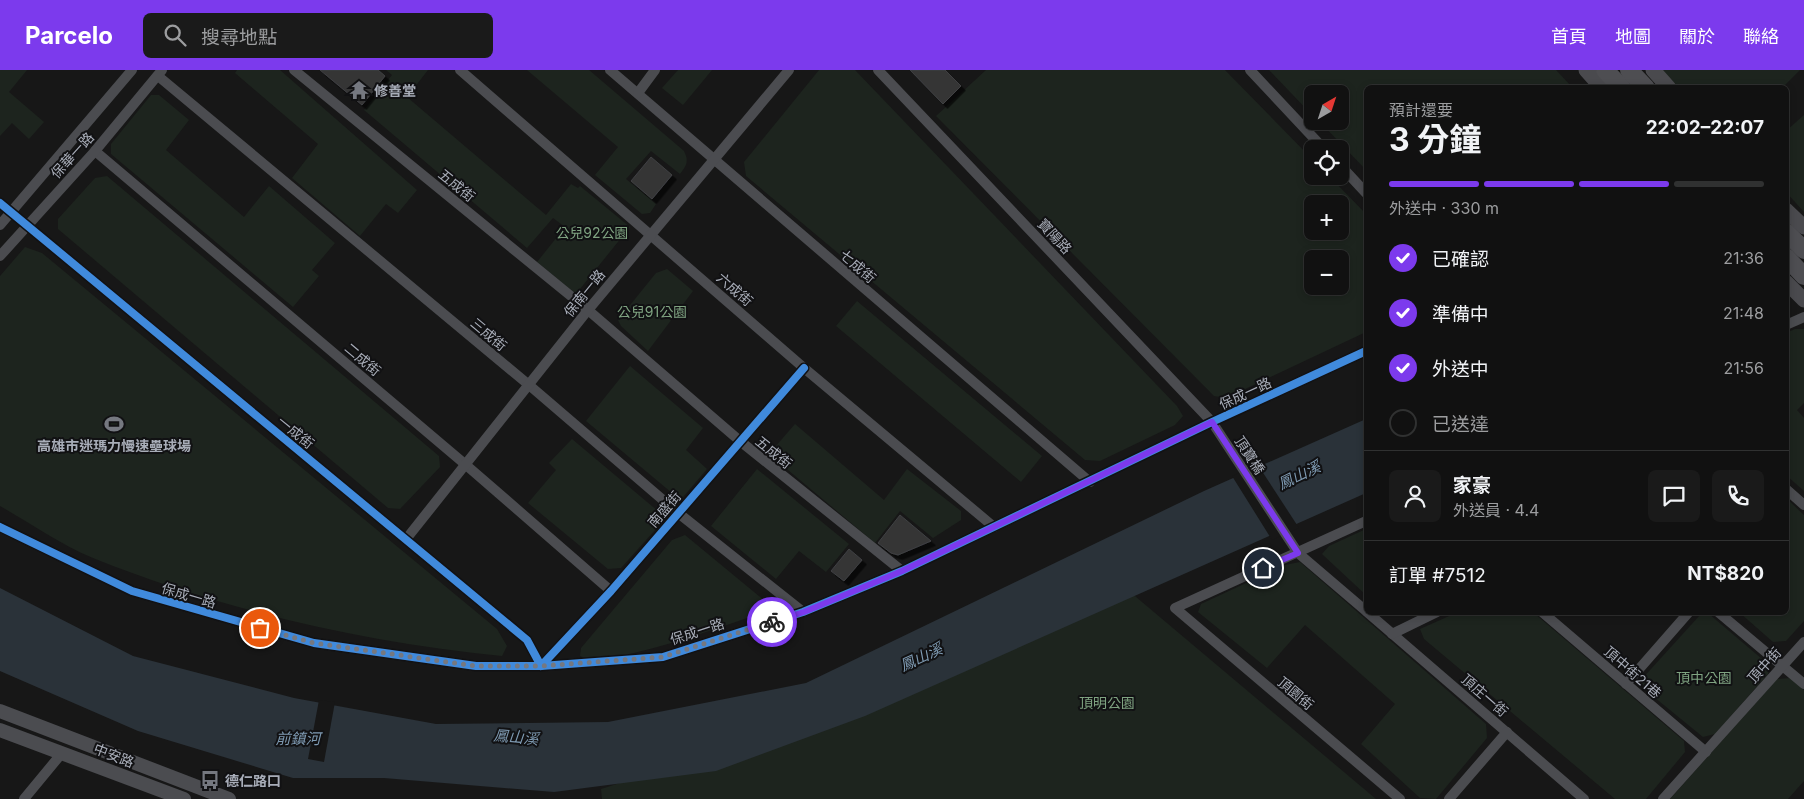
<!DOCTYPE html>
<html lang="zh-TW">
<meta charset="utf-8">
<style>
:root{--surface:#111;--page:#1a1a1a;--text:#f1f3f6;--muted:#9c9d9f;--line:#303131;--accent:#7c3aed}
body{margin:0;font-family:Inter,"Noto Sans TC",sans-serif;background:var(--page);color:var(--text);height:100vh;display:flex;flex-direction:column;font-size:19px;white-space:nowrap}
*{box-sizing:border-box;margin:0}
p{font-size:16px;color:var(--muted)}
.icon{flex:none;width:28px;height:28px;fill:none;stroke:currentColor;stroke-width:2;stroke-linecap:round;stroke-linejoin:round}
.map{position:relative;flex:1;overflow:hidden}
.drawer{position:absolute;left:1364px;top:15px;width:425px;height:530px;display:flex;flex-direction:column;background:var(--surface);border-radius:8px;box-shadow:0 2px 8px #0003,0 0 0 1px var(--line)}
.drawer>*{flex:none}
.needle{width:32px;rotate:39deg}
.buttons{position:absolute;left:1304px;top:15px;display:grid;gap:10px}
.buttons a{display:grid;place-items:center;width:45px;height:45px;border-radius:8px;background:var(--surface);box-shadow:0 2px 8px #0003,0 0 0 1px var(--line);font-size:25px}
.pin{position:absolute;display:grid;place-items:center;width:42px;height:42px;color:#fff;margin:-21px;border:2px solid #fff;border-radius:50%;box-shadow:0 1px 5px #0007}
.courier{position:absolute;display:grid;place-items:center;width:50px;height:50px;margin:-25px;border:4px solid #7c3aed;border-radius:50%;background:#fff;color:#222;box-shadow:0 1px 6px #0007}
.headline em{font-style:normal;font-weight:700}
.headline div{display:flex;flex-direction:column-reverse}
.headline{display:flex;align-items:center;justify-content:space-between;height:85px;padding:0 25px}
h1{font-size:32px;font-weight:700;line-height:38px}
.bar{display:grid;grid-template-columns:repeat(4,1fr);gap:8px 5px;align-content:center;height:60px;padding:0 25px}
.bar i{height:6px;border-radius:4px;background:var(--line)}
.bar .current{background:var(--accent)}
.bar p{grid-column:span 4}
.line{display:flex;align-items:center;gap:12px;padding:0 25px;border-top:1px solid var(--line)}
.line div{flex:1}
.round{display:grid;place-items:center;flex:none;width:52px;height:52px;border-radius:8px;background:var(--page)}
ol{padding:0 25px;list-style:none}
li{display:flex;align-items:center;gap:15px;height:55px}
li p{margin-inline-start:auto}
li .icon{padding:5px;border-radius:50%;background:var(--accent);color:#fff;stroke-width:4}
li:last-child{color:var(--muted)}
li i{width:28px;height:28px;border:2px solid var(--line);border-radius:50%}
header{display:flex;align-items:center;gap:30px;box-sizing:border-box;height:70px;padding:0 25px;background:var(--accent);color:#fff}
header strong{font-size:24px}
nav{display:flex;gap:28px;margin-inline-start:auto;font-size:18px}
.search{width:350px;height:45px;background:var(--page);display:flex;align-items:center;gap:12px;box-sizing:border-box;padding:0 18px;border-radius:8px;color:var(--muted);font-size:19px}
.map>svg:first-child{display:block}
.green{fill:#1d241e;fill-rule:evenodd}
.water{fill:#2a3239}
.pier{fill:#171717}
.building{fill:#353536;stroke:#3f4043;filter:url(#shadow)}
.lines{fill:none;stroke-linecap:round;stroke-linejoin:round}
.minor{stroke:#4b4c50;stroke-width:10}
.tertiary{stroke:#4b4c50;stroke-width:14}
.secondary{stroke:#4a4a4e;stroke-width:15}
.trunk{stroke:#4e4e52;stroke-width:18}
.cycleway-casing{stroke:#111113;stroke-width:11}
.cycleway{stroke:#408adc;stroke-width:8}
.done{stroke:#757880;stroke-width:5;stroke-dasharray:0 9}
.route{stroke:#7c3aed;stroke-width:6}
.labels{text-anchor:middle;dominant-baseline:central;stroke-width:4;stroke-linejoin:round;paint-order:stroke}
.poi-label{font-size:14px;font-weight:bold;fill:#a8adb8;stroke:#111113;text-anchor:start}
.street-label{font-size:14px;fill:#a8adb8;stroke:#111113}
.park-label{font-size:14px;fill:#7fa381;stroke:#111113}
.water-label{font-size:15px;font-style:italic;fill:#7f9bb3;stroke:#111113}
</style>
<header>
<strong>Parcelo</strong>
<div class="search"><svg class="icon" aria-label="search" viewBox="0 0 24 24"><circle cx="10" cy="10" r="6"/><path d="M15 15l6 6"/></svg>搜尋地點</div>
<nav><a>首頁</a><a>地圖</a><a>關於</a><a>聯絡</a></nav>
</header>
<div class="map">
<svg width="1804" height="729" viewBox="0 0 1804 729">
<defs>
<filter id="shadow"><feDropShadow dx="4.5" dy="4.5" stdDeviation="0" flood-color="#0009"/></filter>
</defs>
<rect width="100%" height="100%" fill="#171717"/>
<g class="green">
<path d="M 0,0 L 27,0 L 9,22 L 44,52 L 29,69 L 12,53 L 0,66 Z"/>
<path d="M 237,0 L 280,0 L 417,120 L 398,143 L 386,134 L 360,166 L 292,108 L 318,74 L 242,9 L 235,3 Z"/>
<path d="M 386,0 L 428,0 L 407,27 L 546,145 L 571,114 L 578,118 L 580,116 L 630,157 L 576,224 L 537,192 L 565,157 L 553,148 L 527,178 L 364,40 L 392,5 Z"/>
<path d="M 527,0 L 589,0 L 684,81 C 689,91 687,95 680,104 L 651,81 L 626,109 L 656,134 L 650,143 L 642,144 L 595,105 L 618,77 Z"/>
<path d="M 678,0 L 712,0 L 683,35 L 662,18 Z"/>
<path d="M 819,0 L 855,0 L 1177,336 L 1183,346 L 1175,355 L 1100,391 L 1085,390 L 746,106 L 744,92 Z"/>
<path d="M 986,0 L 1225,0 L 1312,89 L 1312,106 L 1329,106 L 1366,144 L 1366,262 L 1226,328 L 1214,326 L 936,46 ZM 1312,134 L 1340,134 L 1340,161 L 1312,161 ZM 1312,189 L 1340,189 L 1340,216 L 1312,216 Z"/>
<path d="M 1269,0 L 1556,0 L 1572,17 L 1366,18 L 1366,100 L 1319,51 L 1340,51 L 1340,24 L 1312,24 L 1312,45 Z"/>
<path d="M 1662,0 L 1800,0 L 1782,18 L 1678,17 Z"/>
<path d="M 151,25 L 159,25 L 189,50 L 166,80 L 244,147 L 269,116 L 335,173 L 312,200 L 319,206 L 293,237 L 111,84 L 111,74 Z"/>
<path d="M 1804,45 L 1804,142 L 1786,122 L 1786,61 Z"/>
<path d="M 107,106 L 439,386 L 440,397 L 400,439 L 388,438 L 58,159 L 58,149 L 95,108 Z"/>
<path d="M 25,177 L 42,183 L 497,559 L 507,576 L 502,586 C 367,573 219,539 93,488 C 61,475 30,453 0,436 L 0,206 Z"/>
<path d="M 667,199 L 693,221 L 648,281 L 621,256 L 618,250 L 656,203 Z"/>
<path d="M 857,231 L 1042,386 L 1021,412 L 836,256 Z"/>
<path d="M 1795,259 L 1804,259 L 1804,333 L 1797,340 L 1804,348 L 1804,421 L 1786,405 L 1786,263 Z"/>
<path d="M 630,296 L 703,358 L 686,380 L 707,399 L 683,427 L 672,423 L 586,351 Z"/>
<path d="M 795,354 L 884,430 L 907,399 L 961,441 L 961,450 L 933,468 L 900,441 L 875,473 L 769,384 Z"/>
<path d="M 572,369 L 659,442 L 663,451 L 621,498 L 608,499 L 528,433 L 556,400 L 549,393 Z"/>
<path d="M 757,399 L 849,474 L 826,502 L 799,481 L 776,509 L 711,456 Z"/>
<path d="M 1786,428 L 1804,445 L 1804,551 L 1786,571 L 1773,572 L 1740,543 L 1786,542 Z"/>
<path d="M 1366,459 L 1366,525 L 1322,484 L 1329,476 Z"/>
<path d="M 685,465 L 765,531 L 765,542 C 731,553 608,600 580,586 L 581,578 L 672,470 Z"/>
<path d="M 1300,492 L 1486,654 L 1487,668 L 1436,729 L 1420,728 L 1361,674 L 1395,634 L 1305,555 L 1267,598 L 1198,542 L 1201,534 L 1285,495 Z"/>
<path d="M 1123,516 L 1376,729 L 602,729 L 601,719 L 886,628 Z"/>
<path d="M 1456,543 L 1534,543 L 1684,671 L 1685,682 L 1646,729 L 1615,729 L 1424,569 L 1420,559 Z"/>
<path d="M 1701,544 L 1709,544 L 1769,595 L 1768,604 L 1715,664 L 1703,667 L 1643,618 L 1641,610 Z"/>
<path d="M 1790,608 L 1804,620 L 1804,711 L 1788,729 L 1670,729 L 1777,609 Z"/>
</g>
<path class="water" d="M 1366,349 L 1366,423 L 865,646 L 716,701 L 554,722 L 384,708 L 293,708 L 138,661 L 0,601 L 0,518 L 133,586 L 294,628 L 436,654 L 608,652 L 806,613 L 1204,421 Z"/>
<g class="pier">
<path d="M 1258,395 L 1299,458 L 1272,470 L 1232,406 Z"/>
<path d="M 319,630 L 335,632 L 324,692 L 308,689 Z"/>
</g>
<g class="building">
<path d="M 320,0 L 378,0 L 385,6 L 362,35 Z"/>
<path d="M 910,0 L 945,0 L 961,16 L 943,34 Z"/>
<path d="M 651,87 L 672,105 L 652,129 L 631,111 Z"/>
<path d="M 900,445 L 931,471 L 898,485 L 891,483 L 878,473 Z"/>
<path d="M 849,479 L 862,490 L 844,511 L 831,501 Z"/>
</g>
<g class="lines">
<g class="minor">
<path d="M 294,0 L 588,240 L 740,371 L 902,501"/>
<path d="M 460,0 L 804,298 L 994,457"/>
<path d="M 610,0 L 1090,412"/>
<path d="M 878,0 L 1212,352 L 1298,483 L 1366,541"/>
<path d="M 1250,0 L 1324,79"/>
<path d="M 158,6 L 529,315 L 677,442 L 803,542"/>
<path d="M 638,23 L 655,0"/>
<path d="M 95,81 L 466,395 L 611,521"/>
<path d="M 1340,95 L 1366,123"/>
<path d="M 0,133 L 527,570 L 541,596 L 611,521 L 804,298"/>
<path d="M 0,155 L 132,0"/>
<path d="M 0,186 L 95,81 L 162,0"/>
<path d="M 1786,255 L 1804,247"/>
<path d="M 1786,419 L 1804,435"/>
<path d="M 1366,451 L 1175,538 L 1400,729"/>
<path d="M 0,457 L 132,521 L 314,573 L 476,596 L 541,596 L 663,587 L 803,542 L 902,501 L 1212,352 L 1366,281"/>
<path d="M 407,468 L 588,240 L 789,0"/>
<path d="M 1367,542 L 1584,729"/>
<path d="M 1542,542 L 1706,682"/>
<path d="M 1718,542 L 1804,614"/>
<path d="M 1392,564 L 1437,542"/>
<path d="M 1626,614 L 1689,542"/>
<path d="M 24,729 L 62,683"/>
<path d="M 1449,729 L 1507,662"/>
<path d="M 1663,729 L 1804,572"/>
</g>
<g class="tertiary">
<path d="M 0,641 L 229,729"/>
<path d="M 0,660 L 184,729"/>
</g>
<g class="secondary">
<path d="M 1586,0 L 1602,18"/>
<path d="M 1653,0 L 1669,18"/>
<path d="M 1786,140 L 1804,157"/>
<path d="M 1786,212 L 1804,230"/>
</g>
<g class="trunk">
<path d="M 1605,0 L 1622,18"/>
<path d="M 1629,0 L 1646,18"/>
<path d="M 1786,162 L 1804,180"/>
<path d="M 1786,187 L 1804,206"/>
</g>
<g class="cycleway-casing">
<g id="cycleway">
<path d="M 0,133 L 527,570 L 541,596 L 611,521 L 804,298"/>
<path d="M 0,457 L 132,521 L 314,573 L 476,596 L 541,596 L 663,587 L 803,542 L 902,501 L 1212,352 L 1366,281"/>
</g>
</g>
<use href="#cycleway" class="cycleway"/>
</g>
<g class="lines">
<path class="done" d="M 260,558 L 314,573 L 476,596 L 541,596 L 663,587 L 772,552"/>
<path class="route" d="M 772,552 L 804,542 L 902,501 L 1212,352 L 1298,483 L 1263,498"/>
</g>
<defs>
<g id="temple-bare" transform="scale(1.5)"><path d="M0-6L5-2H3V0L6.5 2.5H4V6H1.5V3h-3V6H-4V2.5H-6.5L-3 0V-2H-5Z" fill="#757880" stroke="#111113" stroke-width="2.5" paint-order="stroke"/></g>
<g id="stadium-bare" transform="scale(1.5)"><path d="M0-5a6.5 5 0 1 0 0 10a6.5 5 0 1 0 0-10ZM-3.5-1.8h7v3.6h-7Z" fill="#757880" stroke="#111113" stroke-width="2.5" paint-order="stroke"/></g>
<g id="bus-bare" transform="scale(1.5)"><path d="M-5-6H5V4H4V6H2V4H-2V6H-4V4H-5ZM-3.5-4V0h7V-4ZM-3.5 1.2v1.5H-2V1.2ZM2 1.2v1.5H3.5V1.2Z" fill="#757880" stroke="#111113" stroke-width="2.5" paint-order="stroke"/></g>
</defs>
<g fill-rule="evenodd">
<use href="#temple-bare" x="359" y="20"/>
<use href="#stadium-bare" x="114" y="354"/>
<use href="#bus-bare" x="210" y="710"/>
</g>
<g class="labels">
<g class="poi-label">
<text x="374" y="20">修善堂</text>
<text x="114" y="375" text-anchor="middle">高雄市迷瑪力慢速壘球場</text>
<text x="225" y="710">德仁路口</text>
</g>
<g class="street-label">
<text transform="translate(72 85) rotate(-48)">保華一路</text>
<text transform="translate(457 115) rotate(39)">五成街</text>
<text transform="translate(1055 166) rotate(47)">寶陽路</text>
<text transform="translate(858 196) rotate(41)">七成街</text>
<text transform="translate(735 219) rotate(41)">六成街</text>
<text transform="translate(584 223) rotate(-51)">保南一路</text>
<text transform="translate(489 264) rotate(40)">三成街</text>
<text transform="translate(363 289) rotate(40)">二成街</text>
<text transform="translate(1245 323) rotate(-25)">保成一路</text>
<text transform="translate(296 362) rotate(39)">一成街</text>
<text transform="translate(774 382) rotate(39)">五成街</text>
<text transform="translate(1250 385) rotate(57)">頂寶橋</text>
<text transform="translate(664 439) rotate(-49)">南盛街</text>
<text transform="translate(189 525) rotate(16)">保成一路</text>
<text transform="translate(697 561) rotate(-18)">保成一路</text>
<text transform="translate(1764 595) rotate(-48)">頂中街</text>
<text transform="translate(1633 602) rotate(41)">頂中街21巷</text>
<text transform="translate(1296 623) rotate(40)">頂園街</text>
<text transform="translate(1485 625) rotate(41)">頂庄一街</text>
<text transform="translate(114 685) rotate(21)">中安路</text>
</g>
<g class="park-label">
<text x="592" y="162">公兒92公園</text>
<text x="652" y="241">公兒91公園</text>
<text x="1704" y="607">頂中公園</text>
<text x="1107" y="632">頂明公園</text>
</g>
<g class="water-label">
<text transform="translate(1299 405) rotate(-26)">鳳山溪</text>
<text transform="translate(921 587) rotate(-25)">鳳山溪</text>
<text transform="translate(516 667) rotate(5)">鳳山溪</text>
<text x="298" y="668">前鎮河</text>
</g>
</g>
</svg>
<div class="buttons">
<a><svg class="needle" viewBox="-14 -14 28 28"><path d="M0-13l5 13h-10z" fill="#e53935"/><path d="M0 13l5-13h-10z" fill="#9c9d9f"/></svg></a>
<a><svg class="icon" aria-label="locate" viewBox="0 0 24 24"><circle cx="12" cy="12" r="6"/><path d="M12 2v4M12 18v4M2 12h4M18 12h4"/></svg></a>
<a>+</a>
<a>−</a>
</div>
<div class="pin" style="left:260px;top:558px;background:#ea580c"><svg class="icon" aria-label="bag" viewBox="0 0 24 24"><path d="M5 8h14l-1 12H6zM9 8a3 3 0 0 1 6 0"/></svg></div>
<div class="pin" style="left:1263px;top:498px;background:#1f2937"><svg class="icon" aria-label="home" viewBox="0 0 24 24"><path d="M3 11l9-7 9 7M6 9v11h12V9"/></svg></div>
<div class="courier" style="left:772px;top:552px"><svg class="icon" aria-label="bike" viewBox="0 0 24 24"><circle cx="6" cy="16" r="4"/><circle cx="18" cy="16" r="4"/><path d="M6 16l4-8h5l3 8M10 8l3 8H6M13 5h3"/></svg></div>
<section class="drawer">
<div class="headline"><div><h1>3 分鐘</h1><p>預計還要</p></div><em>22:02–22:07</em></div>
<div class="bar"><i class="current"></i><i class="current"></i><i class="current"></i><i></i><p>外送中 · 330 m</p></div>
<ol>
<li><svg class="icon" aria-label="check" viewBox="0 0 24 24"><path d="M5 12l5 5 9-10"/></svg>已確認<p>21:36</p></li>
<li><svg class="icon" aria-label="check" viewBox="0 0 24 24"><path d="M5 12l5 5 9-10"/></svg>準備中<p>21:48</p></li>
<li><svg class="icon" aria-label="check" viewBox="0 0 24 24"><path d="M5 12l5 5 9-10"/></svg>外送中<p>21:56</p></li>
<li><i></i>已送達</li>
</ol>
<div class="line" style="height:90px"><a class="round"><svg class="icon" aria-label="person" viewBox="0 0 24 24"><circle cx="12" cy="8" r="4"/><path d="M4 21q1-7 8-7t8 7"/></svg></a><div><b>家豪</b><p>外送員 · 4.4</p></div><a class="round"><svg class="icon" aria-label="chat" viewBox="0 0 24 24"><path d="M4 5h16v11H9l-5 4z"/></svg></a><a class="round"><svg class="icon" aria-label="phone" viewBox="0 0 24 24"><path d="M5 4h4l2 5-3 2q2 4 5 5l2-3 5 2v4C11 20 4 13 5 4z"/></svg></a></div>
<div class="line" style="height:65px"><div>訂單 #7512</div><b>NT$820</b></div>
</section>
</div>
